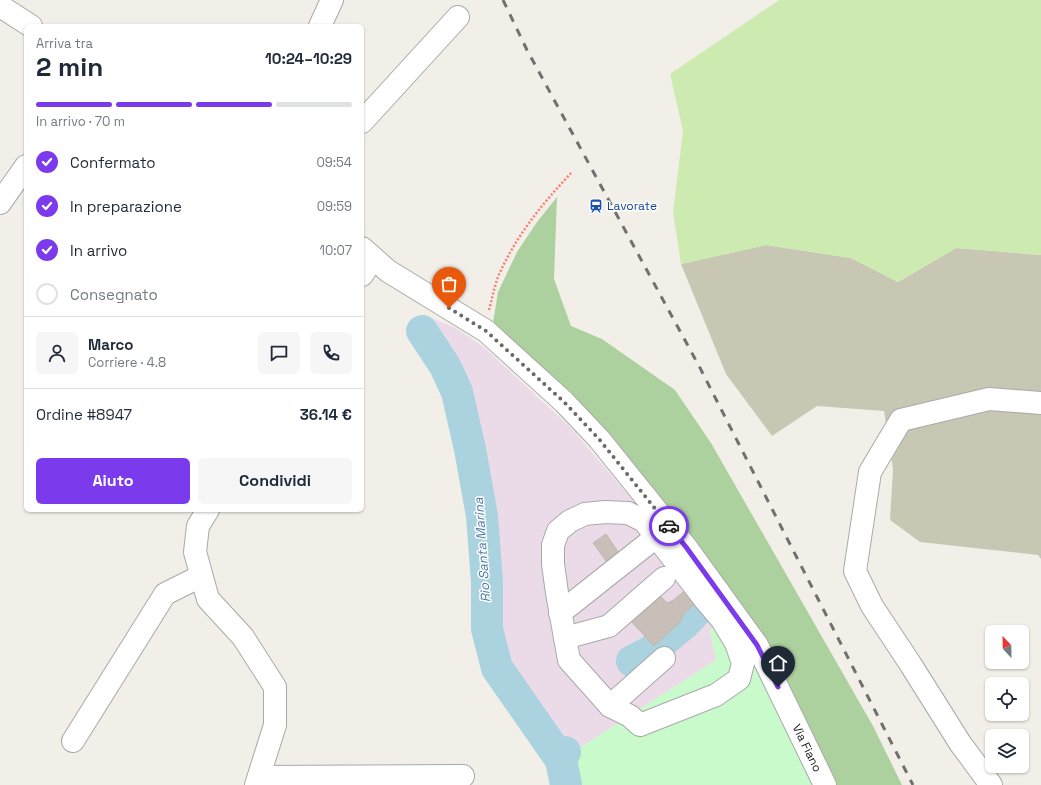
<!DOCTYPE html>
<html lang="it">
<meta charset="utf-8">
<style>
:root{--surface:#fff;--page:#f6f6f7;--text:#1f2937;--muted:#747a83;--line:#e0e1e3;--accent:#7c3aed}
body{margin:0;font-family:"Space Grotesk",sans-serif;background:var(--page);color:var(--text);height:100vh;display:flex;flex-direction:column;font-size:15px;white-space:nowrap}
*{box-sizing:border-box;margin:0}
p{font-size:13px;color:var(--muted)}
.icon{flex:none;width:22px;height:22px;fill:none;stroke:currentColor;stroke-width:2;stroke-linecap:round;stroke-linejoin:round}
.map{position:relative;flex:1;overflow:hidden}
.details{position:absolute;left:24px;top:24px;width:340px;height:488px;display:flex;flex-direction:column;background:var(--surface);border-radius:6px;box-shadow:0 1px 3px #0004}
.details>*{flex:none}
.needle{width:26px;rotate:338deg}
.controls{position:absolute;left:985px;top:625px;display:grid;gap:8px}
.controls a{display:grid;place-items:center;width:44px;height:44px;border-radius:6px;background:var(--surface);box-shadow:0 1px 3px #0004;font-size:20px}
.pin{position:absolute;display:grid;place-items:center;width:34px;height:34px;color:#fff;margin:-41px -17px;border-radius:50% 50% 50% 0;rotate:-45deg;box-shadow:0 0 4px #0007}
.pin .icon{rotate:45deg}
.courier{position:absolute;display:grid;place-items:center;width:40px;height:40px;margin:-20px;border:3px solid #7c3aed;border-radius:50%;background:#fff;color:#222;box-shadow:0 1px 5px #0007}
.overview em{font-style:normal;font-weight:700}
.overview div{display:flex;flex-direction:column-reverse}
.overview{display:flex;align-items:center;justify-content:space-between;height:68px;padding:0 12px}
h1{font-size:26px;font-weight:700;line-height:30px}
.bar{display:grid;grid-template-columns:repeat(4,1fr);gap:6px 4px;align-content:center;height:48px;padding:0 12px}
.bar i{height:5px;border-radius:3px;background:var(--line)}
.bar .selected{background:var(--accent)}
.bar p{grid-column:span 4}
.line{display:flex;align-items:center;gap:10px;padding:0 12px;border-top:1px solid var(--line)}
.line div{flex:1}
.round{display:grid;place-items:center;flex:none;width:42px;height:42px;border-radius:6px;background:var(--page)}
ol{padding:0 12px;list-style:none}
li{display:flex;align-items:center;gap:12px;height:44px}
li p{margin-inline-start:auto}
li .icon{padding:4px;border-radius:50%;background:var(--accent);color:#fff;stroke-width:4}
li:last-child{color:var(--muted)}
li i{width:22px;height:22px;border:2px solid var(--line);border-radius:50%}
.cta{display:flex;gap:8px;margin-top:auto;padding:8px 12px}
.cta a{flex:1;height:46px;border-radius:6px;background:var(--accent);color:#fff;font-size:16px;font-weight:700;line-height:46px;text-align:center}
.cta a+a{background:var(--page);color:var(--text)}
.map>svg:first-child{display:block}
.industrial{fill:#ebdbe8}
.construction{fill:#c7c7b4}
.grass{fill:#cdebb0}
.forest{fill:#add19e}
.park{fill:#c8facc}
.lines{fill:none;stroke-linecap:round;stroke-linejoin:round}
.river{stroke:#aad3df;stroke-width:32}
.building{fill:#c7bfb8;stroke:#c4b6ab}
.minor-casing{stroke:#a9a9a9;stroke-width:24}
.path{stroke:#fa8072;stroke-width:2.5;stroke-dasharray:2 2;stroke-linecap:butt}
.minor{stroke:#fff;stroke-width:22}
.rail{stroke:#707070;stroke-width:3;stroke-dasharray:8 8;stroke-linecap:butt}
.done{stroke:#6b6a68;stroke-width:4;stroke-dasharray:0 7.2}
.route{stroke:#7c3aed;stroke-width:5}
.labels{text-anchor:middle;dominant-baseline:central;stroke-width:3;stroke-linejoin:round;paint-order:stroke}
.transit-label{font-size:12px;fill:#164399;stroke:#fff;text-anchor:start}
.street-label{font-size:12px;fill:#222;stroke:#fff}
.water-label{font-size:13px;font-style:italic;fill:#4a7aab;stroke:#fff}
</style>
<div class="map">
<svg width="1041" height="785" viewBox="0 0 1041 785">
<rect width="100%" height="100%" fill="#f2efe9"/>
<path class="industrial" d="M 424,315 L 456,328 L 486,349 L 570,427 L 635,503 L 680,559 L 717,626 L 710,630 L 716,660 L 561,760 L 503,667 L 493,633 L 485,517 L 459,392 L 449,365 L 425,330 Z"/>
<path class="construction" d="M 766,245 L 851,258 L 898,282 L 956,248 L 1041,255 L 1041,559 L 1038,555 L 920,542 L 890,520 L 893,469 L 884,411 L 817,406 L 772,436 L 726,374 L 681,264 Z"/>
<path class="grass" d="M 779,0 L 1041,0 L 1041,255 L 956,248 L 898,282 L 851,258 L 766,245 L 681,264 L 673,212 L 683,131 L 670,74 Z"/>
<path class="forest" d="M 557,197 L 554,279 L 571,326 L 602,339 L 675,390 L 711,443 L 873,726 L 902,785 L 825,785 L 686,547 L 491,335 L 498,292 L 517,252 L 537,222 Z"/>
<path class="park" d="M 734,612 L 825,785 L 566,785 L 561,760 L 716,660 L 710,630 Z"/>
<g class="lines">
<g class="river">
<path d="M 422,331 L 445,366 L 457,392 L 470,449 L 482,516 L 487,582 L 487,629 L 497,668 L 561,760"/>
<path d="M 632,661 L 650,652 L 684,624 L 697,610"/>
<path d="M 565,752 L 561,760 L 566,785"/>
</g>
</g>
<g class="building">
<path d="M 606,534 L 621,556 L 609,565 L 593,543 Z"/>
<path d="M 655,590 L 667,603 L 672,601 L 686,590 L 697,602 L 683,614 L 681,621 L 654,646 L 626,616 Z"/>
</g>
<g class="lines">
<g class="minor-casing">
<g id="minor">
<path d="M 0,6 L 31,26"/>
<path d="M 320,26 L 332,0"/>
<path d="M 362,122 L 458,17"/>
<path d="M 0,203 L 26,166"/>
<path d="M 362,248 L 388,271 L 486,331 L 564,402 L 599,439 L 686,547 L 757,645 L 825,785"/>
<path d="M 362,275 L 373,258"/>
<path d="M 208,510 L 198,526 L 195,552 L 208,599 L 243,637 L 275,687 L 275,725 L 256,785"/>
<path d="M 706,601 L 644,521 L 628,513 L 605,512 L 585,514 L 570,521 L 558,531 L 553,545 L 553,564 L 557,593 L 569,660 L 610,706 L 630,716 L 640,725 L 716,695 L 739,679 L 743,663 L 736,643 L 722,620 L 706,601 L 718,591"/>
<path d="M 560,613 L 656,537"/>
<path d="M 565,638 L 609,626 L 664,578"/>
<path d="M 610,706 L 664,658"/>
<path d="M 73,741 L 165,594 L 201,576"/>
<path d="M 259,777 L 463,776"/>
<path d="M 991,785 L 960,743 L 911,665 L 872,606 L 855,571 L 870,472 L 901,420 L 989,399 L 1041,403"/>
</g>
</g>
<path class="path" d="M 489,310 C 492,299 494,288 498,277 C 515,237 542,204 572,172"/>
<use href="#minor" class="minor"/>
<path class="rail" d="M 503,0 L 527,50 L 699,366 L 913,785"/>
</g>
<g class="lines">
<path class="done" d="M 449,308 L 486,331 L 564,402 L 599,439 L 669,526"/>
<path class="route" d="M 669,526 L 686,547 L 757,645 L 778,687"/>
</g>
<defs>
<g id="station-bare" transform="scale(1.08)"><path d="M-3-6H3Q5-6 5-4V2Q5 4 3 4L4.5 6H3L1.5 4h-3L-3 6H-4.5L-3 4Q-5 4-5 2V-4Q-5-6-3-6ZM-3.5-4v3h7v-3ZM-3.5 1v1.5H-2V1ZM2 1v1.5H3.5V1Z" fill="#1a4fb4" stroke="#fff" stroke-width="2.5" paint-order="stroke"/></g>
</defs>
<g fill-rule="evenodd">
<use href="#station-bare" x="596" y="206"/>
</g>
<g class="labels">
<g class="transit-label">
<text x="607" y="206">Lavorate</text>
</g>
<g class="street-label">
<text transform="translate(807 748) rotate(64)">Via Fiano</text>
</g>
<g class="water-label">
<text transform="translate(482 550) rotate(-94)">Rio Santa Marina</text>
</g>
</g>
</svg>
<div class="controls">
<a><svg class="needle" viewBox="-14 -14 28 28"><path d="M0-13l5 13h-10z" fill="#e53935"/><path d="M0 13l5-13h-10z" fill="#747a83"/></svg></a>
<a><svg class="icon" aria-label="locate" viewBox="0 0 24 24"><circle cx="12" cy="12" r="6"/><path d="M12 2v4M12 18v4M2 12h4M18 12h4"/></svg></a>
<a><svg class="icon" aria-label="layers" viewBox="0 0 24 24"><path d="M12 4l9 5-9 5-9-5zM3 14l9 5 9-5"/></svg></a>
</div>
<div class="pin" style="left:449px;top:308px;background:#ea580c"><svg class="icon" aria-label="bag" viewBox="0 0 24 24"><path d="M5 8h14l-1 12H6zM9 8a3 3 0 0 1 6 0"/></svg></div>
<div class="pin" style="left:778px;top:687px;background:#1f2937"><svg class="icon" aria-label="home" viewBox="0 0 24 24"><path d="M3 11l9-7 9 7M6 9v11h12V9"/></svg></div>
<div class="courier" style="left:669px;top:526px"><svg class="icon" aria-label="car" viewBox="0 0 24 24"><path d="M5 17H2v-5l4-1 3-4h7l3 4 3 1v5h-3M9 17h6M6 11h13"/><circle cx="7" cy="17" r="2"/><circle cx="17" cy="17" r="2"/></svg></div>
<section class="details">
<div class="overview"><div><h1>2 min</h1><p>Arriva tra</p></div><em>10:24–10:29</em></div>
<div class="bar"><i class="selected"></i><i class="selected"></i><i class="selected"></i><i></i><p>In arrivo · 70 m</p></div>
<ol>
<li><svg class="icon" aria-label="check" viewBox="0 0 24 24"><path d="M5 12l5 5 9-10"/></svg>Confermato<p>09:54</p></li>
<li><svg class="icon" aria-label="check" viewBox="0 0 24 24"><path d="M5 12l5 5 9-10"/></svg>In preparazione<p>09:59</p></li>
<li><svg class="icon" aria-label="check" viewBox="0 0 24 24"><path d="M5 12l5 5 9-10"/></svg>In arrivo<p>10:07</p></li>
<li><i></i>Consegnato</li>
</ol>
<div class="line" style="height:72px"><a class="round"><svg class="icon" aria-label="person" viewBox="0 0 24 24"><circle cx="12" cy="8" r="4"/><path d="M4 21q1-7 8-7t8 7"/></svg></a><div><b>Marco</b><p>Corriere · 4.8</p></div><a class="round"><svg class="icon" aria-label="chat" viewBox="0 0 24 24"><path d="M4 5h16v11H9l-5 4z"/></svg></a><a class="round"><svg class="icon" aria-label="phone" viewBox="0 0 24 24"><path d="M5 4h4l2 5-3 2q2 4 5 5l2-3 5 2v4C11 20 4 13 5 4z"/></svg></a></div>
<div class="line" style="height:52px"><div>Ordine #8947</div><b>36.14 €</b></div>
<div class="cta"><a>Aiuto</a><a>Condividi</a></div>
</section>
</div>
